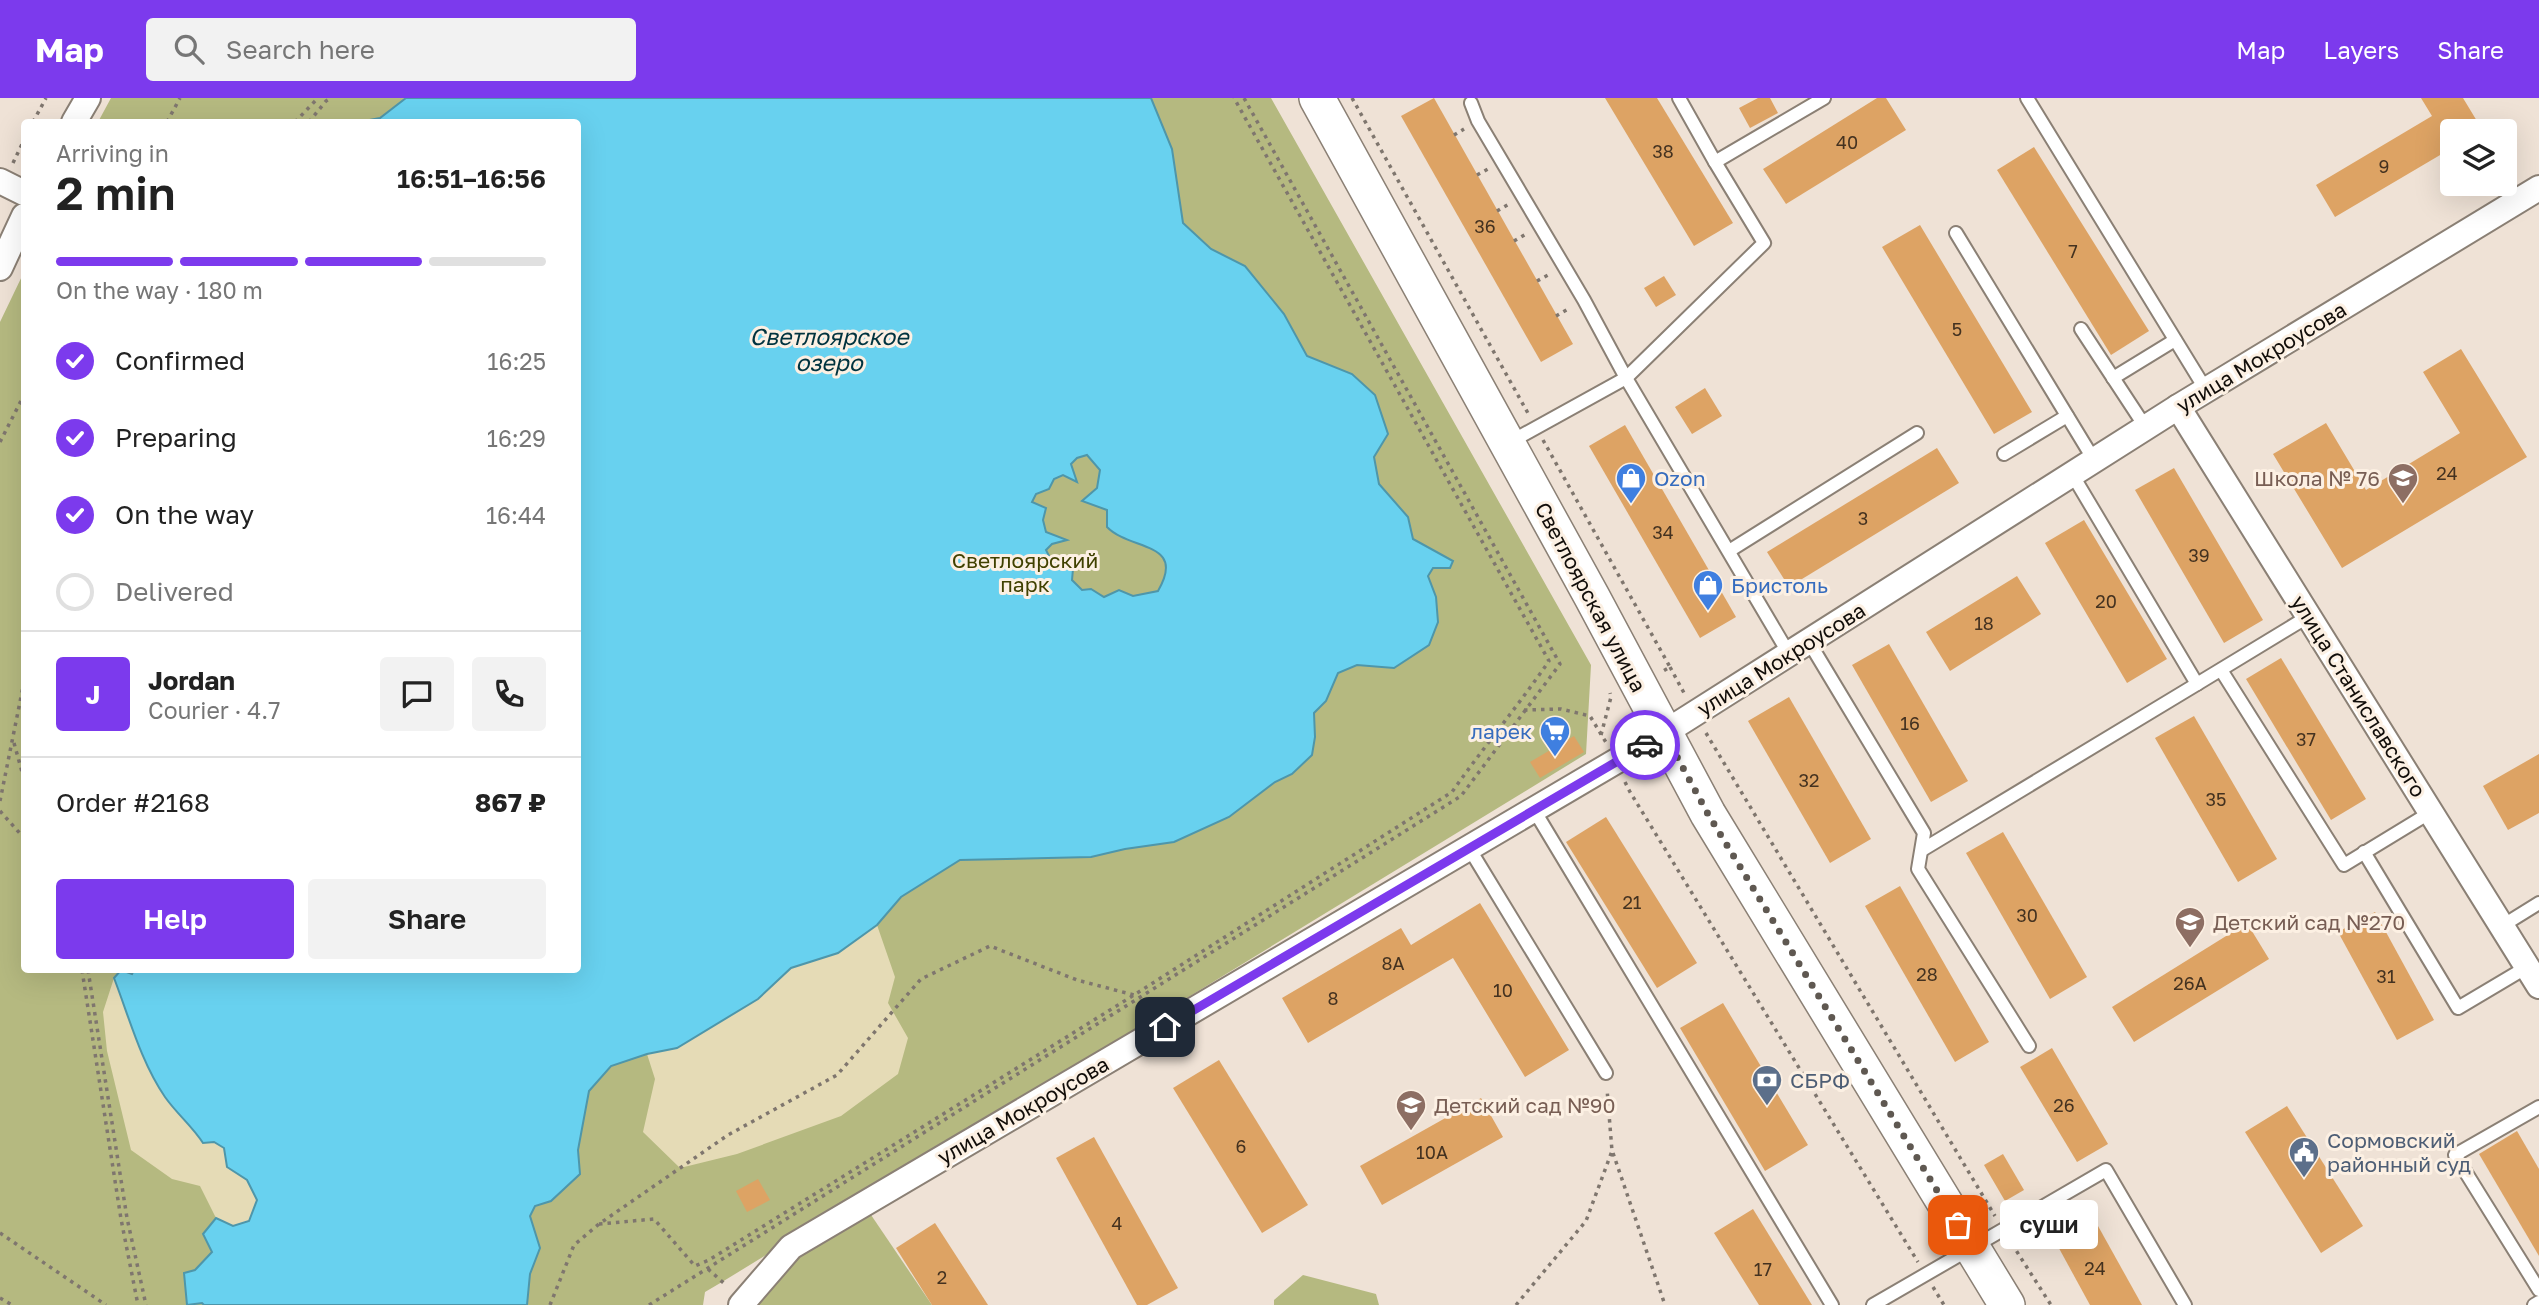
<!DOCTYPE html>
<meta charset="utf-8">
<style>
:root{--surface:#fff;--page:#f2f2f2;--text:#222;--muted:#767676;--line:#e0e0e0;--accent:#7c3aed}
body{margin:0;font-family:"Golos Text",sans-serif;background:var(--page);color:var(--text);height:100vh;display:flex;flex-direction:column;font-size:26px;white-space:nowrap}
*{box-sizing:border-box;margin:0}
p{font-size:23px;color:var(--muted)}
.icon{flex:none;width:38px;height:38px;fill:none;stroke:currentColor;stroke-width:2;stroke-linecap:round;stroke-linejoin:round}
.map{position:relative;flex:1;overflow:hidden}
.drawer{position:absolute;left:21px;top:21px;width:560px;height:854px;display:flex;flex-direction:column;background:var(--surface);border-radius:7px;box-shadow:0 7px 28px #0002}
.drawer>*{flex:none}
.controls{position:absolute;left:2440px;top:21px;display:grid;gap:14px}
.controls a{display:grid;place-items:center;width:77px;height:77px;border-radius:7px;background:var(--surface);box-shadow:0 7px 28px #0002;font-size:35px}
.pin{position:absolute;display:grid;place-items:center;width:60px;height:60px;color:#fff;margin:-30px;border-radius:14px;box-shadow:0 4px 10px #0006}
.courier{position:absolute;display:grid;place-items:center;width:70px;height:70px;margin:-35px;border:5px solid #7c3aed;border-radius:50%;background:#fff;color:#222;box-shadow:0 2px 9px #0007}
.bubble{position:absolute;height:49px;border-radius:7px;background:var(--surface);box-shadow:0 7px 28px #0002;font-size:23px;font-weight:600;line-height:49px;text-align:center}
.head em{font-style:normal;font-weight:600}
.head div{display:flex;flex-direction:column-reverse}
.head{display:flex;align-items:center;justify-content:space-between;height:119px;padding:0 35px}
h1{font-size:46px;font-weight:600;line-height:52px}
.bar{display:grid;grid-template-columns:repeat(4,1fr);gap:10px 7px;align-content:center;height:84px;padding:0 35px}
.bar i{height:9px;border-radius:5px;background:var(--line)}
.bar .selected{background:var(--accent)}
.bar p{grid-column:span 4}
.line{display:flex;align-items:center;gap:18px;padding:0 35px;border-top:2px solid var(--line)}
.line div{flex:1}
.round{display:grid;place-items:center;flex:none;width:74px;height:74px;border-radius:7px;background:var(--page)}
ol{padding:0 35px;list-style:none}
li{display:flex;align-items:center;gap:21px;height:77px}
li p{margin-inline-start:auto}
li .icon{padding:7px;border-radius:50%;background:var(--accent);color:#fff;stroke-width:4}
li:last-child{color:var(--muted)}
li i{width:38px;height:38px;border:4px solid var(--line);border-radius:50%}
.primary-button{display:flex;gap:14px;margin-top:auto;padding:14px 35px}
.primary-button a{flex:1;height:80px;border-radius:7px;background:var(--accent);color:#fff;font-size:28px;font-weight:600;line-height:80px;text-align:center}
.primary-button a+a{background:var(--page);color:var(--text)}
header{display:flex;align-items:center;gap:42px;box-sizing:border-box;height:98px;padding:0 35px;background:var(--accent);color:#fff}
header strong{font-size:33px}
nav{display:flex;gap:38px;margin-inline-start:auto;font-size:24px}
.search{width:490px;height:63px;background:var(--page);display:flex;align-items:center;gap:18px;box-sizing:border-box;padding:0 24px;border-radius:7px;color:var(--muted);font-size:26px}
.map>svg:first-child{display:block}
.green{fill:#b5b980}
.sand{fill:#e5dbb6}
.water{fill:#68d1ef;stroke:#4e96aa;stroke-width:2;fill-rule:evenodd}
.building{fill:#dda364}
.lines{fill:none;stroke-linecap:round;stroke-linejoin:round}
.lane-casing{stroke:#8b8075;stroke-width:16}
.street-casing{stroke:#8b8075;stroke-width:28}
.secondary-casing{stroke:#8b8075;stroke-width:38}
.path{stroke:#7f766e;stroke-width:3.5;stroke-dasharray:3.5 5;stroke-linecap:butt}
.lane{stroke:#fff;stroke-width:12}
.street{stroke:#fff;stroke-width:24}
.secondary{stroke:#fff;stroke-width:35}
.done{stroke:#5f5851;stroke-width:7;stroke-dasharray:0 12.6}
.route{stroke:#7c3aed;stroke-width:9}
.labels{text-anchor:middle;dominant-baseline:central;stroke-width:6;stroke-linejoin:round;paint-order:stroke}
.number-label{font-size:18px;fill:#443220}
.street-label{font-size:21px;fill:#110d09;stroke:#fcf0e3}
.shop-label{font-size:21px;fill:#366cbe;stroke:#fcf0e3;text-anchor:start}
.education-label{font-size:21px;fill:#785e54;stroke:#fcf0e3;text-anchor:start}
.park-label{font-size:21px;fill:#404100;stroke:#fcf0e3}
.service-label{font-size:21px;fill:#4e5e75;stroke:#fcf0e3;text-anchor:start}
.water-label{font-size:23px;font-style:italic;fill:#00333f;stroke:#fcf0e3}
</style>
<header>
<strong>Map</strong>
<div class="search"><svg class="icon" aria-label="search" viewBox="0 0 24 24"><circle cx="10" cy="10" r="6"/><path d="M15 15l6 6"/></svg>Search here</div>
<nav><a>Map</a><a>Layers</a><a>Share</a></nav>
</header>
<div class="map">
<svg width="2539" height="1207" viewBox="0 0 2539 1207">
<rect width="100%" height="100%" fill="#efe2d6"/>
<g class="green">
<path d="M 111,0 L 1271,0 L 1591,567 L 1586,656 L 722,1184 L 705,1194 L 703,1207 L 0,1207 L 0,224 L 24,174 L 24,872 L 578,872 L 578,24 L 98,24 Z"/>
<path d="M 867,1111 L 932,1207 L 755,1207 L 795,1155 Z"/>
<path d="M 1303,1177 L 1376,1196 L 1379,1207 L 1274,1207 L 1274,1202 Z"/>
</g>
<g class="sand">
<path d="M 877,827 L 895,879 L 888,905 L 908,940 L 898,976 L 841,1018 L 737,1056 L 680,1070 L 643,1034 L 655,981 L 647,956 L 677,950 L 758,901 L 791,870 L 838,855 Z"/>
<path d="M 114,880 C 128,919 142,964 165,999 C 176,1016 192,1028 203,1045 L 214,1044 L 224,1050 L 227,1069 L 247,1082 L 257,1102 L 249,1123 L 233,1128 L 216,1120 L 200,1088 L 172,1081 L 131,1052 L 107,953 L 103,914 Z"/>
</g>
<path class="water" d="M 406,0 L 1151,0 L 1172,51 L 1183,125 L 1211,151 L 1245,168 L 1284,216 L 1307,258 L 1352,276 L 1375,297 L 1388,336 L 1374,359 L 1379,386 L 1408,419 L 1413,441 L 1453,463 L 1450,470 L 1433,470 L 1428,478 L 1436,499 L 1438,524 L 1429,547 L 1394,570 L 1357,567 L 1338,575 L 1326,603 L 1314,615 L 1315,639 L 1312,657 L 1292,676 L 1275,684 L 1229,719 L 1174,744 L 1125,751 L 1091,759 L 960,762 L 901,799 L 877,827 L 838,855 L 791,870 L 758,901 L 677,950 L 647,956 L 611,968 L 589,993 L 578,1052 L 580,1076 L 551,1103 L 535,1108 L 530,1118 L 540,1150 L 530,1176 L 527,1207 L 204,1207 L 202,1205 L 187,1207 L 184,1175 L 195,1172 L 212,1154 L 203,1136 L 216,1120 L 233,1128 L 249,1123 L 257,1102 L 247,1082 L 227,1069 L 224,1050 L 214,1044 L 203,1045 C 192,1028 177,1016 165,999 C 141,964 129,919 114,880 L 121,872 L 132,876 L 134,872 L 578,872 L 578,24 L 359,24 L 380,20 ZM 1087,357 L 1100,372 L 1097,390 L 1082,403 L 1107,412 L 1107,429 C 1130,453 1187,443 1158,493 L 1133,498 L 1119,492 L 1104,499 L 1091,491 L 1082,492 L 1072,482 L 1073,471 L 1066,463 L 1060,466 L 1051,462 L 1046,452 L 1052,446 L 1067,442 L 1046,434 L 1043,422 L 1046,410 L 1032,404 L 1036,396 L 1049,391 L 1054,381 L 1063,377 L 1077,384 L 1071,366 L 1077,360 Z"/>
<g class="building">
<path d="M 1434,0 L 1573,246 L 1541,264 L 1401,18 Z"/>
<path d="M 1605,0 L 1657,0 L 1733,125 L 1694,148 Z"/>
<path d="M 1758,0 L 1770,0 L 1778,15 L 1750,30 L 1739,10 Z"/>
<path d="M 1877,0 L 1886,0 L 1906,32 L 1786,106 L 1763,71 Z"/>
<path d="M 2421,0 L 2463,0 L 2483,33 L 2452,33 L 2452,50 L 2335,119 L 2316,87 L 2432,18 Z"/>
<path d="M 2034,49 L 2149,233 L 2111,257 L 1997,72 Z"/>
<path d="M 1920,127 L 2032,314 L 1994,336 L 1882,149 Z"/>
<path d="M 1664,178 L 1676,197 L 1656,209 L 1644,190 Z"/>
<path d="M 2461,251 L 2527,359 L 2342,470 L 2273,356 L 2326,325 L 2366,392 L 2460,335 L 2423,274 Z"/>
<path d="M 1705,290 L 1722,318 L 1692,336 L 1675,309 Z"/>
<path d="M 1625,327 L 1736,519 L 1700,540 L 1589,348 Z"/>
<path d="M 1937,350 L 1959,385 L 1789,489 L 1767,454 Z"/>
<path d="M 2174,370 L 2263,522 L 2224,545 L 2135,392 Z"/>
<path d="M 2084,422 L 2167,561 L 2127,585 L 2045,445 Z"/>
<path d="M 2017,478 L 2041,516 L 1950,573 L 1926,534 Z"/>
<path d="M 1889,546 L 1968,683 L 1931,704 L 1852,567 Z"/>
<path d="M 2281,560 L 2366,701 L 2331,722 L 2246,581 Z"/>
<path d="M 1789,599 L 1871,741 L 1830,765 L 1748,623 Z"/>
<path d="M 2194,618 L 2277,761 L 2238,784 L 2155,640 Z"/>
<path d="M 1574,638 L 1584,654 L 1540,680 L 1530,664 Z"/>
<path d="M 2539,656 L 2539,715 L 2508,732 L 2483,688 Z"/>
<path d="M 1606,719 L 1697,865 L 1657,890 L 1566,744 Z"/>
<path d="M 2003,734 L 2087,879 L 2050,901 L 1966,755 Z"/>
<path d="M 1900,788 L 1989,944 L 1955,964 L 1865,808 Z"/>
<path d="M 1480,805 L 1569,952 L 1525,979 L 1453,860 L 1308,945 L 1282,900 L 1401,830 L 1411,847 Z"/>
<path d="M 2375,814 L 2434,922 L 2397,942 L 2338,834 Z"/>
<path d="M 2247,825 L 2269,861 L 2134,944 L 2112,909 Z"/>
<path d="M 1723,905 L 1808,1047 L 1765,1073 L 1680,930 Z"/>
<path d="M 2052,950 L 2108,1046 L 2077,1064 L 2020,969 Z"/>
<path d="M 1219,962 L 1308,1107 L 1262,1135 L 1173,990 Z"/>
<path d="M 1481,1000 L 1503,1039 L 1382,1107 L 1360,1068 Z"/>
<path d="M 2287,1008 L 2363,1128 L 2321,1155 L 2245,1034 Z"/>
<path d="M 2517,1033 L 2539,1071 L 2539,1158 L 2479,1056 Z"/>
<path d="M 1094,1039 L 1178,1190 L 1147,1207 L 1137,1207 L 1056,1060 Z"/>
<path d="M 2003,1056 L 2024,1092 L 2005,1103 L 1984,1067 Z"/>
<path d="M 758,1081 L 770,1102 L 747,1114 L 736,1093 Z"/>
<path d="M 2088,1110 L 2142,1207 L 2090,1207 L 2049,1132 Z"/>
<path d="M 1753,1111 L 1812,1207 L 1759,1207 L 1714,1135 Z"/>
<path d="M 935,1125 L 988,1207 L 932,1207 L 896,1150 Z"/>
</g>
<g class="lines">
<g class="lane-casing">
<g id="lane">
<path d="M 1679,0 L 1715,64 L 1824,0"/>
<path d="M 2027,0 L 2206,292"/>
<path d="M 1471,5 L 1478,23 L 1584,202 L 1626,280 L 1789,556"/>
<path d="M 1956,135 L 2094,362"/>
<path d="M 2081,231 L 2146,330"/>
<path d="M 2113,280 L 2175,242"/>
<path d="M 1510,344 L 1626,280 L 1764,145 L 1715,64"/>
<path d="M 2004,356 L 2067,318"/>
<path d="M 2072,376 L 2197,586 L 2309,518"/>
<path d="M 1729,453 L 1917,335"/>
<path d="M 1809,544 L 1924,735 L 1918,771 L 2029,948"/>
<path d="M 2221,572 L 2344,767 L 2431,714"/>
<path d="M 1534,712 L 1832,1207"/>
<path d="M 1469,750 L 1606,975"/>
<path d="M 1922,752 L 2197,586"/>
<path d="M 2364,754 L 2458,910 L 2527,869"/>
<path d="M 2502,828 L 2539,805"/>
<path d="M 2539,1009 L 2455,1057 L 2539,1192"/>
<path d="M 1873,1207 L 2106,1072 L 2185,1207"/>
<path d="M 2534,1207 L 2539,1204"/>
</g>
</g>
<g class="street-casing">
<g id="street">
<path d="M 74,24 L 88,0"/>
<path d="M 0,83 L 24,95"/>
<path d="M 0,170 L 24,118"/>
<path d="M 2178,309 L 2539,888"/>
<path d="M 741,1207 L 791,1149 L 1664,635 L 2178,309 L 2539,90"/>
</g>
</g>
<g class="secondary-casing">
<path id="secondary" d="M 1317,0 L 1592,499 L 1708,716 L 2007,1207"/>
</g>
<g class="path">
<path d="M 1352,0 L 1529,317"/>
<path d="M 33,24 L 46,0"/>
<path d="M 167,24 L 180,0"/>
<path d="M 295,24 L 318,0"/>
<path d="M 309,24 L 326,3 L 331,0"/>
<path d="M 1454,37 L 1464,31"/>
<path d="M 13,65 L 24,42"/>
<path d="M 1477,77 L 1488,71"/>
<path d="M 1497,113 L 1509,106"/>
<path d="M 1514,143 L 1526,136"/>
<path d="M 1537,183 L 1550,176"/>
<path d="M 1556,218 L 1570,210"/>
<path d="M 1543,342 L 1670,569 L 1663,573"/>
<path d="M 0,344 L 24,297"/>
<path d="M 1670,569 L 1684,595"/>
<path d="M 1524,612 L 1561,611 L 1590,618 L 1607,646"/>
<path d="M 1706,635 L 1995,1118"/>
<path d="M 1601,637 L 1611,599 L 1610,595"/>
<path d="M 14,645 L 24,681"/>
<path d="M 1625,684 L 1630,694 L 1918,1164"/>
<path d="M 0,703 L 24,584"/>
<path d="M 0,713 L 24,740"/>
<path d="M 82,872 L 121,1121 L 138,1207"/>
<path d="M 88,872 L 127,1120 L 146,1207"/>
<path d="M 1613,1055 L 1665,1207"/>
<path d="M 599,1126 L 654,1121 L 695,1168 L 709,1162 L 1134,897 L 1452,694 C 1483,650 1518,608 1549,563 L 1234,0"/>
<path d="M 0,1135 L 106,1207"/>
<path d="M 2012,1146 L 2051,1207"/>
<path d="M 708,1171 L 727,1188"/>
<path d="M 1933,1189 L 1944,1207"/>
<path d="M 0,1200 L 12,1207"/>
<path d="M 550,1207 L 574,1147 L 599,1126 L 728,1037 L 837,977 L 921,881 L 990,848 L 1077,882 L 1134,897"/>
<path d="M 649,1207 L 1461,698 L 1560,566 L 1244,0"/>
<path d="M 1516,1207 L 1586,1123 L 1612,1053 L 1607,991"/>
</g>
<use href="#lane" class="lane"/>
<use href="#street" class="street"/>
<use href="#secondary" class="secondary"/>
</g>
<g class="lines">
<path class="done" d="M 1645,647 L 1664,635 L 1708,716 L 1958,1127"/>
<path class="route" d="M 1165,929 L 1645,647"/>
</g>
<defs>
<g id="shop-pin" transform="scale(1.575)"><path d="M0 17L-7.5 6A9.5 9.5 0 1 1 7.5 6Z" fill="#3f7fe0" stroke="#fcf0e3"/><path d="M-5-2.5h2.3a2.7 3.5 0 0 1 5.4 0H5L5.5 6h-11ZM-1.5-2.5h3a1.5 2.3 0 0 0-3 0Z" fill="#fff"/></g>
<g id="school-pin" transform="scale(1.575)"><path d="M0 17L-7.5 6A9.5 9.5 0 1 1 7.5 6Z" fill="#8d6e63" stroke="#fcf0e3"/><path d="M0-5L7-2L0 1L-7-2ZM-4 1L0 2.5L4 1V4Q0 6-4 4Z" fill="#fff"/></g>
<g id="supermarket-pin" transform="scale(1.575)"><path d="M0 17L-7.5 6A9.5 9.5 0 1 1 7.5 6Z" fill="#3f7fe0" stroke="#fcf0e3"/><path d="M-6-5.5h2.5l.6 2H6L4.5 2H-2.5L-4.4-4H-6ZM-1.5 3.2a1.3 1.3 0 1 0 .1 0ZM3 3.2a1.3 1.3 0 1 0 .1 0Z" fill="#fff"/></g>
<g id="bank-pin" transform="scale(1.575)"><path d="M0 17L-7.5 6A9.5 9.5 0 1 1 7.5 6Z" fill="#5c6f8a" stroke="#fcf0e3"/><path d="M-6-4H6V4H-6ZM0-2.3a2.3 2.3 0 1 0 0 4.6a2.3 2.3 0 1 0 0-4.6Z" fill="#fff"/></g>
<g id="civic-pin" transform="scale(1.575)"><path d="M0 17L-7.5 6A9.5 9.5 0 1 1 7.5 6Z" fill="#5c6f8a" stroke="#fcf0e3"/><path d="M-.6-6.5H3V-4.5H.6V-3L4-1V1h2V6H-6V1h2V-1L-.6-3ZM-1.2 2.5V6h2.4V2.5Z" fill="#fff"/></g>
</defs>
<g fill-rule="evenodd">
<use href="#shop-pin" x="1631" y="380"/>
<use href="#school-pin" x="2403" y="380"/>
<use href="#shop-pin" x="1708" y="487"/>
<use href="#supermarket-pin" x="1555" y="633"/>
<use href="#school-pin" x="2190" y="824"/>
<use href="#bank-pin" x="1767" y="982"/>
<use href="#school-pin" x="1411" y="1007"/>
<use href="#civic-pin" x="2304" y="1054"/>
</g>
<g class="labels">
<g class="number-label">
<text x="1847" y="44">40</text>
<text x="1663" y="53">38</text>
<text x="2384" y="68">9</text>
<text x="1485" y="128">36</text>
<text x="2073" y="153">7</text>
<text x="1957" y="231">5</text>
<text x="2447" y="375">24</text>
<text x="1863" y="420">3</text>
<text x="1663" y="434">34</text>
<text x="2199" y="457">39</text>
<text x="2106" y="503">20</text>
<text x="1984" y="525">18</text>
<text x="1910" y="625">16</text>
<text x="2306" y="641">37</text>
<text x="1809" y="682">32</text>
<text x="2216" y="701">35</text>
<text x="1632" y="804">21</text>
<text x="2027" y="817">30</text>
<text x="1393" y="865">8А</text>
<text x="1927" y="876">28</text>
<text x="2386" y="878">31</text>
<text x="2190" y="885">26А</text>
<text x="1503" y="892">10</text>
<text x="1333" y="900">8</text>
<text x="2064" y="1007">26</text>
<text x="1241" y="1048">6</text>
<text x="1432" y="1054">10А</text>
<text x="1117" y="1125">4</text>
<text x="2095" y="1170">24</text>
<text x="1763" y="1171">17</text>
<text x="942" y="1179">2</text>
</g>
<g class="street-label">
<text transform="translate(2261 259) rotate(-31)">улица Мокроусова</text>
<text transform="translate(1591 499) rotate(62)">Светлоярская улица</text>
<text transform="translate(1781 561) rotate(-32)">улица Мокроусова</text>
<text transform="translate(2359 598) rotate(58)">улица Станиславского</text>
<text transform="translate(1023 1012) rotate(-30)">улица Мокроусова</text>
</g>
<g class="shop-label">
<text x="1654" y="380">Ozon</text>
<text x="1731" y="487">Бристоль</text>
<text x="1532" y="633" text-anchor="end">ларек</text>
</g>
<g class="education-label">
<text x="2380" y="380" text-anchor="end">Школа № 76</text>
<text x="2213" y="824">Детский сад №270</text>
<text x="1434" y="1007">Детский сад №90</text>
</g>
<g class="park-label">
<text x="1025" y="462">Светлоярский<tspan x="1025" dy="24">парк</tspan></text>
</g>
<g class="service-label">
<text x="1790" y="982">СБРФ</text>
<text x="2327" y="1042">Сормовский<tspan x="2327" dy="24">районный суд</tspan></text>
</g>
<g class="water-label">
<text x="829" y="238">Светлоярское<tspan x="829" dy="26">озеро</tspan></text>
</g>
</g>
</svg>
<div class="controls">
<a><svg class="icon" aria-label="layers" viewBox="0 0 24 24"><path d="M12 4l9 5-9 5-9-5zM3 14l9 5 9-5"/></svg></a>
</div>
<div class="pin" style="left:1958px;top:1127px;background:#ea580c"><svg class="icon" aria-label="bag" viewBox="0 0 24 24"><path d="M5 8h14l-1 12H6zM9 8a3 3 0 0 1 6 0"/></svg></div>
<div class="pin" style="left:1165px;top:929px;background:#1f2937"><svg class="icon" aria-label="home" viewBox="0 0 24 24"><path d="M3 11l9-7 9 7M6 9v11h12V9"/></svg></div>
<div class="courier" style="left:1645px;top:647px"><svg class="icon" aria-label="car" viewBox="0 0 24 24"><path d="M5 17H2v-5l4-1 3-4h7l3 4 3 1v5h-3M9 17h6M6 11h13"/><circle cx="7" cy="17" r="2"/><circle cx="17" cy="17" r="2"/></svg></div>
<div class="bubble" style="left:2000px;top:1102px;width:98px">суши</div>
<section class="drawer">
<div class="head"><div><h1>2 min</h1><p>Arriving in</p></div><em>16:51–16:56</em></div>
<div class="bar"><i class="selected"></i><i class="selected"></i><i class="selected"></i><i></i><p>On the way · 180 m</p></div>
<ol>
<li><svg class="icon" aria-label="check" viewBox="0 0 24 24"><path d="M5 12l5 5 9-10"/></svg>Confirmed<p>16:25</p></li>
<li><svg class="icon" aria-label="check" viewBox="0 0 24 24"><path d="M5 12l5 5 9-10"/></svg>Preparing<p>16:29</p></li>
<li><svg class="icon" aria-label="check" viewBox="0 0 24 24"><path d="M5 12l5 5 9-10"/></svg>On the way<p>16:44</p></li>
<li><i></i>Delivered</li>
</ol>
<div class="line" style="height:126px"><b class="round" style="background:var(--accent);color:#fff">J</b><div><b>Jordan</b><p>Courier · 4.7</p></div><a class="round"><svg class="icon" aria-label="chat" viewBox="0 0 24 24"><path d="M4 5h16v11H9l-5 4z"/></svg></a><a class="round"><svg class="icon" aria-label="phone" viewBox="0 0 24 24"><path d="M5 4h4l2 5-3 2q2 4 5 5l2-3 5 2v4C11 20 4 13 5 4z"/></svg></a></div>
<div class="line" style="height:91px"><div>Order #2168</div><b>867 ₽</b></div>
<div class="primary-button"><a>Help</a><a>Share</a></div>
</section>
</div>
